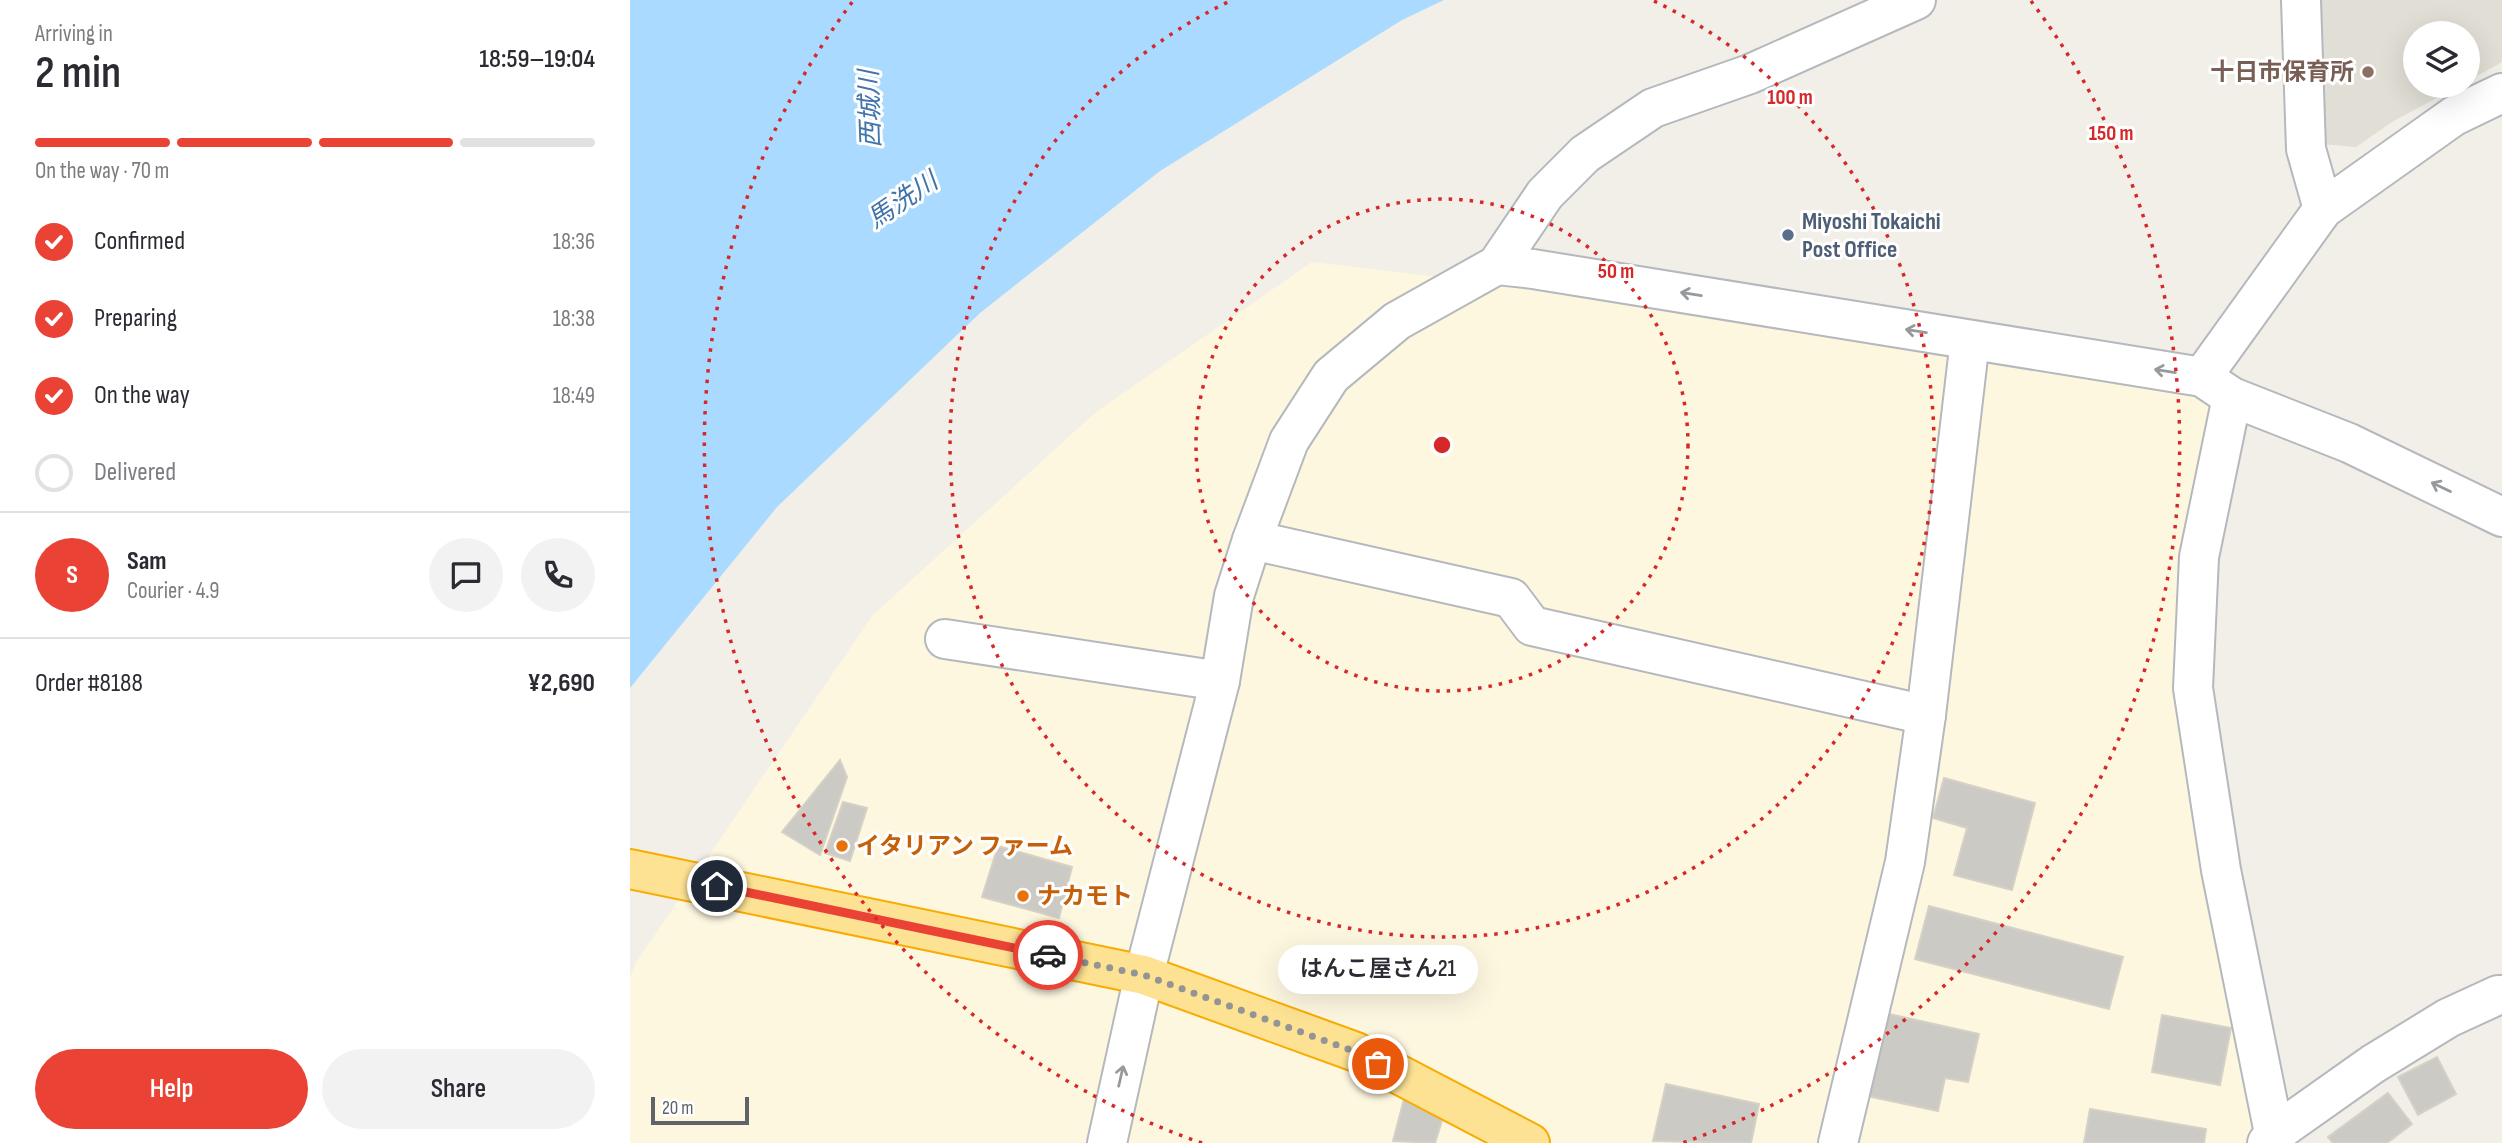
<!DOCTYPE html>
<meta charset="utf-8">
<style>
:root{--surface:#fff;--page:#f2f2f3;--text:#2b2b33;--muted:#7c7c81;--line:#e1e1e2;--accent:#ea4335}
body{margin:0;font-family:"Sofia Sans Condensed","Noto Sans JP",sans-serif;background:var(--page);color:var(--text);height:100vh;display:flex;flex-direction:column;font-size:26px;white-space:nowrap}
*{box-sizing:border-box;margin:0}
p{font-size:23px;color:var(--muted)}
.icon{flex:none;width:38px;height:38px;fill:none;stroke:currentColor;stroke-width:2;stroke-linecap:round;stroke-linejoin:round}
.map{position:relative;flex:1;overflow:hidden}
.panel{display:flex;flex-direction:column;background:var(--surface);width:630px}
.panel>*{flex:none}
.buttons{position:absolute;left:1773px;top:21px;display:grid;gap:14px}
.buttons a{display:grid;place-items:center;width:77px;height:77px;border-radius:50%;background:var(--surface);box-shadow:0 7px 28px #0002;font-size:35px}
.scale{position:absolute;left:21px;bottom:18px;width:98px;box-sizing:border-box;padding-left:7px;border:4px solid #5f6368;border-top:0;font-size:19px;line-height:24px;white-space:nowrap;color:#5f6368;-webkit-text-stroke:5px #fff;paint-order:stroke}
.pin{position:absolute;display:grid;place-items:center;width:60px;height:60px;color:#fff;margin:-30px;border:4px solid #fff;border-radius:50%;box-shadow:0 2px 7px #0007}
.courier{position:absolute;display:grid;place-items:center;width:70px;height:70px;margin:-35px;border:5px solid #ea4335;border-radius:50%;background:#fff;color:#222;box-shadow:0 2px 9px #0007}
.bubble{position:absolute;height:49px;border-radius:24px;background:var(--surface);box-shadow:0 7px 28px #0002;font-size:23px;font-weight:600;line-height:49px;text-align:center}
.head em{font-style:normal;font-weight:600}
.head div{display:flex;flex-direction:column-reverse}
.head{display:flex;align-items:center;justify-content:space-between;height:119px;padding:0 35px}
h1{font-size:46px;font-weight:600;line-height:52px}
.bar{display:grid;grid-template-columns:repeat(4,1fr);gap:10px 7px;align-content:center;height:84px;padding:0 35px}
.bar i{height:9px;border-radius:5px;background:var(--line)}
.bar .current{background:var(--accent)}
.bar p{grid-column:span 4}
.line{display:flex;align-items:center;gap:18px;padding:0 35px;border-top:2px solid var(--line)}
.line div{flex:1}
.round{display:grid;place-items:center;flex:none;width:74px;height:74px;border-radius:37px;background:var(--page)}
ol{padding:0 35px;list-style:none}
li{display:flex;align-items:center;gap:21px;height:77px}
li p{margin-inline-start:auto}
li .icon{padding:7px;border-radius:50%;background:var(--accent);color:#fff;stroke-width:4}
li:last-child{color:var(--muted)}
li i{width:38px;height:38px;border:4px solid var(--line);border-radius:50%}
.primary-button{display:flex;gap:14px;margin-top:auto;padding:14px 35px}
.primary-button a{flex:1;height:80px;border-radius:42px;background:var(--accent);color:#fff;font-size:28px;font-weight:600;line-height:80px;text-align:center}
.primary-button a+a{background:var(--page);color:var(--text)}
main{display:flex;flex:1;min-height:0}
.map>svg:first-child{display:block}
.commercial{fill:#fef7e0}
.education{fill:#e1ded6}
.water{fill:#aadaff}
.building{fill:#cccac5;stroke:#d6d1c6;stroke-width:2}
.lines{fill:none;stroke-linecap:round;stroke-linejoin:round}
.minor-casing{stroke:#b5b8bc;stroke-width:42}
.highway-casing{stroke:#f9ab00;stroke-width:42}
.minor{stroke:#fff;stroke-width:38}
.highway{stroke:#fde293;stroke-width:38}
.oneway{stroke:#979a9d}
.done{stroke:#929495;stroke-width:7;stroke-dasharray:0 12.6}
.route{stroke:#ea4335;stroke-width:9}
.ring{fill:none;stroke:#d62828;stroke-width:3.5;stroke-dasharray:3.5 7}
.education-dot{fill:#8d6e63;stroke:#fff;stroke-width:2.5}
.service-dot{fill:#5c6f8a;stroke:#fff;stroke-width:2.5}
.food-dot{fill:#e8710a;stroke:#fff;stroke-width:2.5}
.labels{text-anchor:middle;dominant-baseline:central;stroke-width:6;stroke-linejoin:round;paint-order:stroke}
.education-label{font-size:24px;font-weight:bold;fill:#785e54;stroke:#fff;text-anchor:end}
.service-label{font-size:24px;font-weight:bold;fill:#4e5e75;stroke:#fff;text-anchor:start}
.food-label{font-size:24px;font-weight:bold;fill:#c56008;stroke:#fff;text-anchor:start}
.water-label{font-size:26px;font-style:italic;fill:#4174aa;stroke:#fff}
.centre{fill:#d62828;stroke:#fff;stroke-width:3.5}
.ring-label{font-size:21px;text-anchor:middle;font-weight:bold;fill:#d62828;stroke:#fff;stroke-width:6;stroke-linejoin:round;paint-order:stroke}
</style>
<main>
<section class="panel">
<div class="head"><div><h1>2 min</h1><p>Arriving in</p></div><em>18:59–19:04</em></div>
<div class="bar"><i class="current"></i><i class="current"></i><i class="current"></i><i></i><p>On the way · 70 m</p></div>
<ol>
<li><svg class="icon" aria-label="check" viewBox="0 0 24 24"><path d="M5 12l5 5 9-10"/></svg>Confirmed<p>18:36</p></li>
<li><svg class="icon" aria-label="check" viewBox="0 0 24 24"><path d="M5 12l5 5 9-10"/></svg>Preparing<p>18:38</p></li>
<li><svg class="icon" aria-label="check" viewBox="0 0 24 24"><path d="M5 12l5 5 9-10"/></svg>On the way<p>18:49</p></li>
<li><i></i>Delivered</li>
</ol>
<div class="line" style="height:126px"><b class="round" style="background:var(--accent);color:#fff">S</b><div><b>Sam</b><p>Courier · 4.9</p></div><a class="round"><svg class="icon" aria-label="chat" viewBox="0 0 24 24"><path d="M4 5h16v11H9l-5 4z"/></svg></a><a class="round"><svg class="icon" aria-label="phone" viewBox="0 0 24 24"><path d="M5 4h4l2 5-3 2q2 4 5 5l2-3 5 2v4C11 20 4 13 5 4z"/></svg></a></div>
<div class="line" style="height:91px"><div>Order #8188</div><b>¥2,690</b></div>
<div class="primary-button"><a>Help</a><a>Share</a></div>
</section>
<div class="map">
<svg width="1872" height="1143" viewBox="0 0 1872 1143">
<rect width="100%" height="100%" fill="#f1efe8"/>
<path class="commercial" d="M 682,262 L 1503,359 L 1602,397 L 1558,614 L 1639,1143 L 0,1143 L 0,978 L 5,964 L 242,616 L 466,412 Z"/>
<path class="education" d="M 1690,0 L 1872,0 L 1872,62 L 1838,81 L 1838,33 L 1785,33 L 1785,86 L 1829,86 L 1762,122 L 1726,147 L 1691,144 Z"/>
<path class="water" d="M 0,0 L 814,0 L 772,20 L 530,171 L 350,313 L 147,507 L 0,688 Z"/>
<g class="building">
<path d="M 210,760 L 217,777 L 190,855 L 152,832 Z"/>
<path d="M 1314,778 L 1405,803 L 1382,890 L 1324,875 L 1337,828 L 1303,818 Z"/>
<path d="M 213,802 L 237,808 L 220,861 L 195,853 Z"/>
<path d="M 368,846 L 442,867 L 429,918 L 352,897 Z"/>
<path d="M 1299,906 L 1493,957 L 1479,1009 L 1285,959 Z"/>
<path d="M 1255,1013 L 1349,1034 L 1338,1082 L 1315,1078 L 1308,1111 L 1237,1096 Z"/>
<path d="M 1532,1015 L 1601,1028 L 1590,1085 L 1522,1072 Z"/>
<path d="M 1807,1057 L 1826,1094 L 1788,1115 L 1768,1077 Z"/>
<path d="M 1036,1084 L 1129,1104 L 1121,1143 L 1023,1141 Z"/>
<path d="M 1758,1093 L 1782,1124 L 1757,1143 L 1703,1143 L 1698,1137 Z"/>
<path d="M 774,1099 L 814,1114 L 805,1143 L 763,1141 Z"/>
<path d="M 1460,1109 L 1576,1129 L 1574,1143 L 1454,1143 Z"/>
</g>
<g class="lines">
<g class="minor-casing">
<g id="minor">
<path d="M 1671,0 L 1676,149 L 1693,209"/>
<path d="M 867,265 L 915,194 L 955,154 L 1023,108 L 1120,74 L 1286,0"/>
<path d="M 1572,377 L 1693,209 L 1824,116 L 1872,93"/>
<path d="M 1602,397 L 1569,557 L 1563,688 L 1591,870 L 1646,1143"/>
<path d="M 622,540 L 881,598 L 902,626 L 1296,715"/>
<path d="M 315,639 L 590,681"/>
<path d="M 477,1143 L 514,975 L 590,681 L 604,596 L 622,540 L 659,441 L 701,376 L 767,321 L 867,265 L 903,269 L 1572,377 L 1602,397 L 1719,443 L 1872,517"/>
<path d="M 1208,1143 L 1275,862 L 1296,715 L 1340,340"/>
<path d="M 1637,1143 L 1644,1134 L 1743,1064 L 1818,1018 L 1868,995 L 1872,995"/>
</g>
</g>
<g class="highway-casing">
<path id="highway" d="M 0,869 L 514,975 L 726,1052 L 900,1143"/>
</g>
<use href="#minor" class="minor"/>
<use href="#highway" class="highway"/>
</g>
<defs><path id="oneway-shaft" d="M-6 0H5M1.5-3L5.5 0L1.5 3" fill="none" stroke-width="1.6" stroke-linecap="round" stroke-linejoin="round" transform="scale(1.75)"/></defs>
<g class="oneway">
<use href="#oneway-shaft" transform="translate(1061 294) rotate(-171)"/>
<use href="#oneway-shaft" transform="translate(1286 331) rotate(-171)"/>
<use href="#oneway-shaft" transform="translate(1535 371) rotate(-171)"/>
<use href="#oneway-shaft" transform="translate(1811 487) rotate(-154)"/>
<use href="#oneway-shaft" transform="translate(491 1076) rotate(-77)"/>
</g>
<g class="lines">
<path class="done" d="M 418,955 L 514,975 L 726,1052 L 748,1064"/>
<path class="route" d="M 87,886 L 418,955"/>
</g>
<g class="ring">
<circle cx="812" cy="445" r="246"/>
<path d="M1024 1A492 492 0 1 1 600 1"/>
<path d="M572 1143A738 738 0 0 1 223 1M1401 1A738 738 0 0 1 1052 1143"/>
</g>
<circle class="education-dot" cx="1738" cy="72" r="7"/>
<circle class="service-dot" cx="1158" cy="235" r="7"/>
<g class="food-dot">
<circle cx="212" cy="846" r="7"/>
<circle cx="393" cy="896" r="7"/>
</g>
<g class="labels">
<g class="education-label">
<text x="1724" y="72">十日市保育所</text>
</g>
<g class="service-label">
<text x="1172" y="221">Miyoshi Tokaichi<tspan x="1172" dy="28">Post Office</tspan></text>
</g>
<g class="food-label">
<text x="226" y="846">イタリアン ファーム</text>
<text x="407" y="896">ナカモト</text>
</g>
<g class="water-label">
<text transform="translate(241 109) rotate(-92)">西城川</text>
<text transform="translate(273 201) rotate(-34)">馬洗川</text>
</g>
</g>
<circle cx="812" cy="445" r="10" class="centre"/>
<g class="ring-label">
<text x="1160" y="104">100 m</text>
<text x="1481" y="140">150 m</text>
<text x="986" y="278">50 m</text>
</g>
</svg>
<div class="buttons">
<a><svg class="icon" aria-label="layers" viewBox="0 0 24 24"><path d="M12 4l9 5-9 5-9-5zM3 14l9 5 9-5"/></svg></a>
</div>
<div class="scale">20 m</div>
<div class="pin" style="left:748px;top:1064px;background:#ea580c"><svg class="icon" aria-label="bag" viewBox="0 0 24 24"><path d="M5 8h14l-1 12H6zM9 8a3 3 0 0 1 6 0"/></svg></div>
<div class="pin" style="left:87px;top:886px;background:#1f2937"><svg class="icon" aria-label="home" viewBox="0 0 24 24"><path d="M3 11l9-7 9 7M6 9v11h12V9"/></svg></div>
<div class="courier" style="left:418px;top:955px"><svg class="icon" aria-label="car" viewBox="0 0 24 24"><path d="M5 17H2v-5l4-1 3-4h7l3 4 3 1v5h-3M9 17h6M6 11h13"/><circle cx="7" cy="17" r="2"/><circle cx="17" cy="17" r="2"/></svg></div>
<div class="bubble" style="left:648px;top:945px;width:200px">はんこ屋さん21</div>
</div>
</main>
